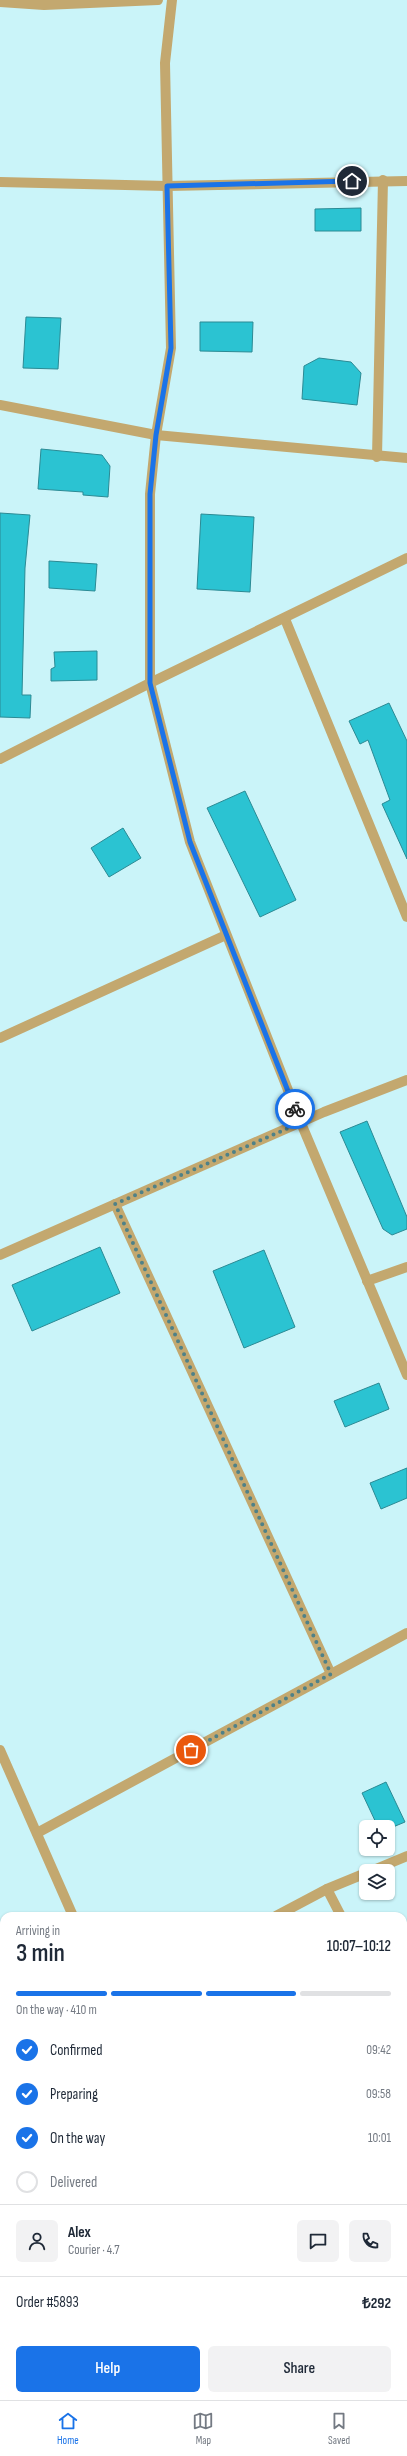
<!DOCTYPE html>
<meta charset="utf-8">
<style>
:root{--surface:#fff;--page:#f2f2f3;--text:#1f2937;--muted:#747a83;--line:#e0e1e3;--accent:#1a73e8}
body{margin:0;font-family:"Sofia Sans Condensed",sans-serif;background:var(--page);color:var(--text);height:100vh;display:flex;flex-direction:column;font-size:15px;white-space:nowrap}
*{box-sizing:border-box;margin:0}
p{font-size:13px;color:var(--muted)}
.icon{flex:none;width:22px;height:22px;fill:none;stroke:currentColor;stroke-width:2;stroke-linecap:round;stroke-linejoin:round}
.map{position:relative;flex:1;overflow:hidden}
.details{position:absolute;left:0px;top:1912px;width:407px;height:488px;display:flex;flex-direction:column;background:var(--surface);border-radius:12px 12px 0 0;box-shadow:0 1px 3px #0004}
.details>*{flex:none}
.buttons{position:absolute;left:359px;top:1820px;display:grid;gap:8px}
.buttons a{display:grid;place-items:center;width:36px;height:36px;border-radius:6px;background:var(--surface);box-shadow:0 1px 3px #0004;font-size:20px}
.pin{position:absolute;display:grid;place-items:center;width:34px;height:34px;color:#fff;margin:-17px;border:2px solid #fff;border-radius:50%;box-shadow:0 1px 4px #0007}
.courier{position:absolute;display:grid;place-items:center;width:40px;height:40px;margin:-20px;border:3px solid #1a73e8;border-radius:50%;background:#fff;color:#222;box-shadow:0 1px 5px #0007}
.head em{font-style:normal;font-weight:600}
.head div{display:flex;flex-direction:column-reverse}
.head{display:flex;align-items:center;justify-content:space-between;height:68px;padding:0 16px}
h1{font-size:26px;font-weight:600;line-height:30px}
.bar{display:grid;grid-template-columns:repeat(4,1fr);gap:6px 4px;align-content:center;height:48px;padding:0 16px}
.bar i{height:5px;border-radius:3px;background:var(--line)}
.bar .on{background:var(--accent)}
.bar p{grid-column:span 4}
.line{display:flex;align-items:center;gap:10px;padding:0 16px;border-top:1px solid var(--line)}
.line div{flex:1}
.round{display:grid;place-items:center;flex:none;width:42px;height:42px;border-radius:6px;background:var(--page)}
ol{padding:0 16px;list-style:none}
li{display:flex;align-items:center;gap:12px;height:44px}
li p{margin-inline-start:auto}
li .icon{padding:4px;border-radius:50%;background:var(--accent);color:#fff;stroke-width:4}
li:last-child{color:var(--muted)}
li i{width:22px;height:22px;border:2px solid var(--line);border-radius:50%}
.cta{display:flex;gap:8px;margin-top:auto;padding:8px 16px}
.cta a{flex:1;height:46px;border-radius:6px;background:var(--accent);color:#fff;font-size:16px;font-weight:600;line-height:46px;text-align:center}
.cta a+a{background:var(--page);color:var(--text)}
.menu{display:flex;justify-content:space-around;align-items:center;height:56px;border-top:1px solid var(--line);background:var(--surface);font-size:11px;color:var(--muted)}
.menu a{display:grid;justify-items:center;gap:2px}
.menu .on{color:var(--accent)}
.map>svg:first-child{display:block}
.green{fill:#f8c8c3}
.building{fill:#2bc3d2;stroke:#2b8a94}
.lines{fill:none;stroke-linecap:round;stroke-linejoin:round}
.minor{stroke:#c3a86f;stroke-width:10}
.done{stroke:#4f8187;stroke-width:4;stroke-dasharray:0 7.2}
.route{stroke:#1a73e8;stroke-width:5}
</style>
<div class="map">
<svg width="407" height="2400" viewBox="0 0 407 2400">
<rect width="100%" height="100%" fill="#caf4f9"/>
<path class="green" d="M 403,2066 L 407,2073 L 407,2167 L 403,2157 Z"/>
<g class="building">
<path d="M 361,208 L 361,231 L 315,231 L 315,209 Z"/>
<path d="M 26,317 L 61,318 L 58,369 L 23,368 Z"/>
<path d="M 200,322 L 253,322 L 252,352 L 200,351 Z"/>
<path d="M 319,358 L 351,362 L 361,373 L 357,405 L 302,399 L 304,366 Z"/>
<path d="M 41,449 L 102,455 L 110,466 L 108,497 L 83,495 L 83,492 L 38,489 Z"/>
<path d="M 0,513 L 30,515 L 25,568 L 22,695 L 31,695 L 30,718 L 0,717 Z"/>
<path d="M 201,514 L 254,517 L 250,592 L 197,589 Z"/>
<path d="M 49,561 L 97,564 L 95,591 L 49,588 Z"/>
<path d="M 97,651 L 97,680 L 51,681 L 51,669 L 55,667 L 54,652 Z"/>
<path d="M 389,703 L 407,741 L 407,859 L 382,804 L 390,800 L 368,740 L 360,744 L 349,721 Z"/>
<path d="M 245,791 L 296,900 L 260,917 L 207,808 Z"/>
<path d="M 123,828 L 141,858 L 109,877 L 91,848 Z"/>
<path d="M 367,1121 L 407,1217 L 407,1229 L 392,1235 L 383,1229 L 340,1132 Z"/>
<path d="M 100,1247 L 120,1293 L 32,1331 L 12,1285 Z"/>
<path d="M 264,1250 L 295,1327 L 244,1348 L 213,1271 Z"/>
<path d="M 379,1383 L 389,1409 L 345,1427 L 334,1401 Z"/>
<path d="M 407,1468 L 407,1498 L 381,1509 L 370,1483 Z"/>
<path d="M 386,1782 L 405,1822 L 393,1827 L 378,1827 L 362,1793 Z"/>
</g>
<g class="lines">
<g class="minor">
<path d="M 172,0 L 165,63 L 171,348 L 156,435 L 150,494 L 150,683 L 190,842 L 301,1123 L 407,1375"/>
<path d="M 0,2 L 44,5 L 158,0"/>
<path d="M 0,182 L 167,186 L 407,181"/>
<path d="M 0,405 L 156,435 L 407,458"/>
<path d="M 377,457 L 383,180"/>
<path d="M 285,619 L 407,917"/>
<path d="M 0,759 L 150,683 L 407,558"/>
<path d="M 0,1038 L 226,935"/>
<path d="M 115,1204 L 331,1674"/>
<path d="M 0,1255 L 324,1112 L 407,1080"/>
<path d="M 367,1281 L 407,1267"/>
<path d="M 0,1750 L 73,1916"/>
<path d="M 37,1833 L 407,1633"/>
<path d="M 371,1871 L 407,1856"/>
<path d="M 327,1889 L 341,1916"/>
<path d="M 276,1916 L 327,1889 L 366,1873"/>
<path d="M 403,2036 L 407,2044"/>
<path d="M 0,2053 L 4,2052"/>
<path d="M 274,2396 L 275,2400"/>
</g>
</g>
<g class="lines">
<path class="done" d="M 191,1750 L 331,1674 L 115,1204 L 300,1123 L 295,1109"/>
<path class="route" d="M 295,1109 L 190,842 L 150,683 L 150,494 L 156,435 L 171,348 L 167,186 L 352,181"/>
</g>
</svg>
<div class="buttons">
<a><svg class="icon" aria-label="locate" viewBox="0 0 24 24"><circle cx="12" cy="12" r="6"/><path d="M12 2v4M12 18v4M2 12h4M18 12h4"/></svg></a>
<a><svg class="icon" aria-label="layers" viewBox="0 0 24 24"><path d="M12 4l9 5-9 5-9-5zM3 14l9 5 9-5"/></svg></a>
</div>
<div class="pin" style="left:191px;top:1750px;background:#ea580c"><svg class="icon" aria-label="bag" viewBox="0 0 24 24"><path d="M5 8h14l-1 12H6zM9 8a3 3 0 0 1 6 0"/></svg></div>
<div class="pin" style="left:352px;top:181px;background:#1f2937"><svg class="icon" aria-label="home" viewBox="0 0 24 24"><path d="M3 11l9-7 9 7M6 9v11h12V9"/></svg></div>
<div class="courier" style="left:295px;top:1109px"><svg class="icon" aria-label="bike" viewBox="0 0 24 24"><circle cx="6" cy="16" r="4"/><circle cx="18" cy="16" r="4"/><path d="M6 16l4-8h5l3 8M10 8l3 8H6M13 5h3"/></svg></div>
<section class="details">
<div class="head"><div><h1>3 min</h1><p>Arriving in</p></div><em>10:07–10:12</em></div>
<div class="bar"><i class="on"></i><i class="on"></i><i class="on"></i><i></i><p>On the way · 410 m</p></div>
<ol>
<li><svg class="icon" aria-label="check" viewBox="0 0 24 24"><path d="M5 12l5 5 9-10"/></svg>Confirmed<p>09:42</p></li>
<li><svg class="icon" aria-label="check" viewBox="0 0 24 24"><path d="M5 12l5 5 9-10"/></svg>Preparing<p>09:58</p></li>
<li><svg class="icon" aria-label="check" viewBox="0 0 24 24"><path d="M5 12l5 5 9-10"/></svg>On the way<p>10:01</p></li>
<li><i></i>Delivered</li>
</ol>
<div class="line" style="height:72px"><a class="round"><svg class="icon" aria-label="person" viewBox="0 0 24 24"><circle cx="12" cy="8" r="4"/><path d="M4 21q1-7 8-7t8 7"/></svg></a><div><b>Alex</b><p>Courier · 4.7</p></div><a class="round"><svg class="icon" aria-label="chat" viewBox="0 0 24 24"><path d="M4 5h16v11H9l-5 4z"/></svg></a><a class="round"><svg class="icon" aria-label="phone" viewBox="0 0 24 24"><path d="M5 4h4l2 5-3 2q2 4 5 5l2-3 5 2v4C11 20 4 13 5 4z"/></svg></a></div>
<div class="line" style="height:52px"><div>Order #5893</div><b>₺292</b></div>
<div class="cta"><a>Help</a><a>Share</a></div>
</section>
</div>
<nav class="menu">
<a class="on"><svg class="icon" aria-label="home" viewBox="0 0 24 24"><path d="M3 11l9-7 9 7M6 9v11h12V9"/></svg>Home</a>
<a><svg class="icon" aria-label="map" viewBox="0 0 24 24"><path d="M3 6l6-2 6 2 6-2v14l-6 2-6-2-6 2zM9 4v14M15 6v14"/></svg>Map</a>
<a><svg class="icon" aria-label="saved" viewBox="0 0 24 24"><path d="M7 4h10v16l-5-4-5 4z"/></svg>Saved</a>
</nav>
